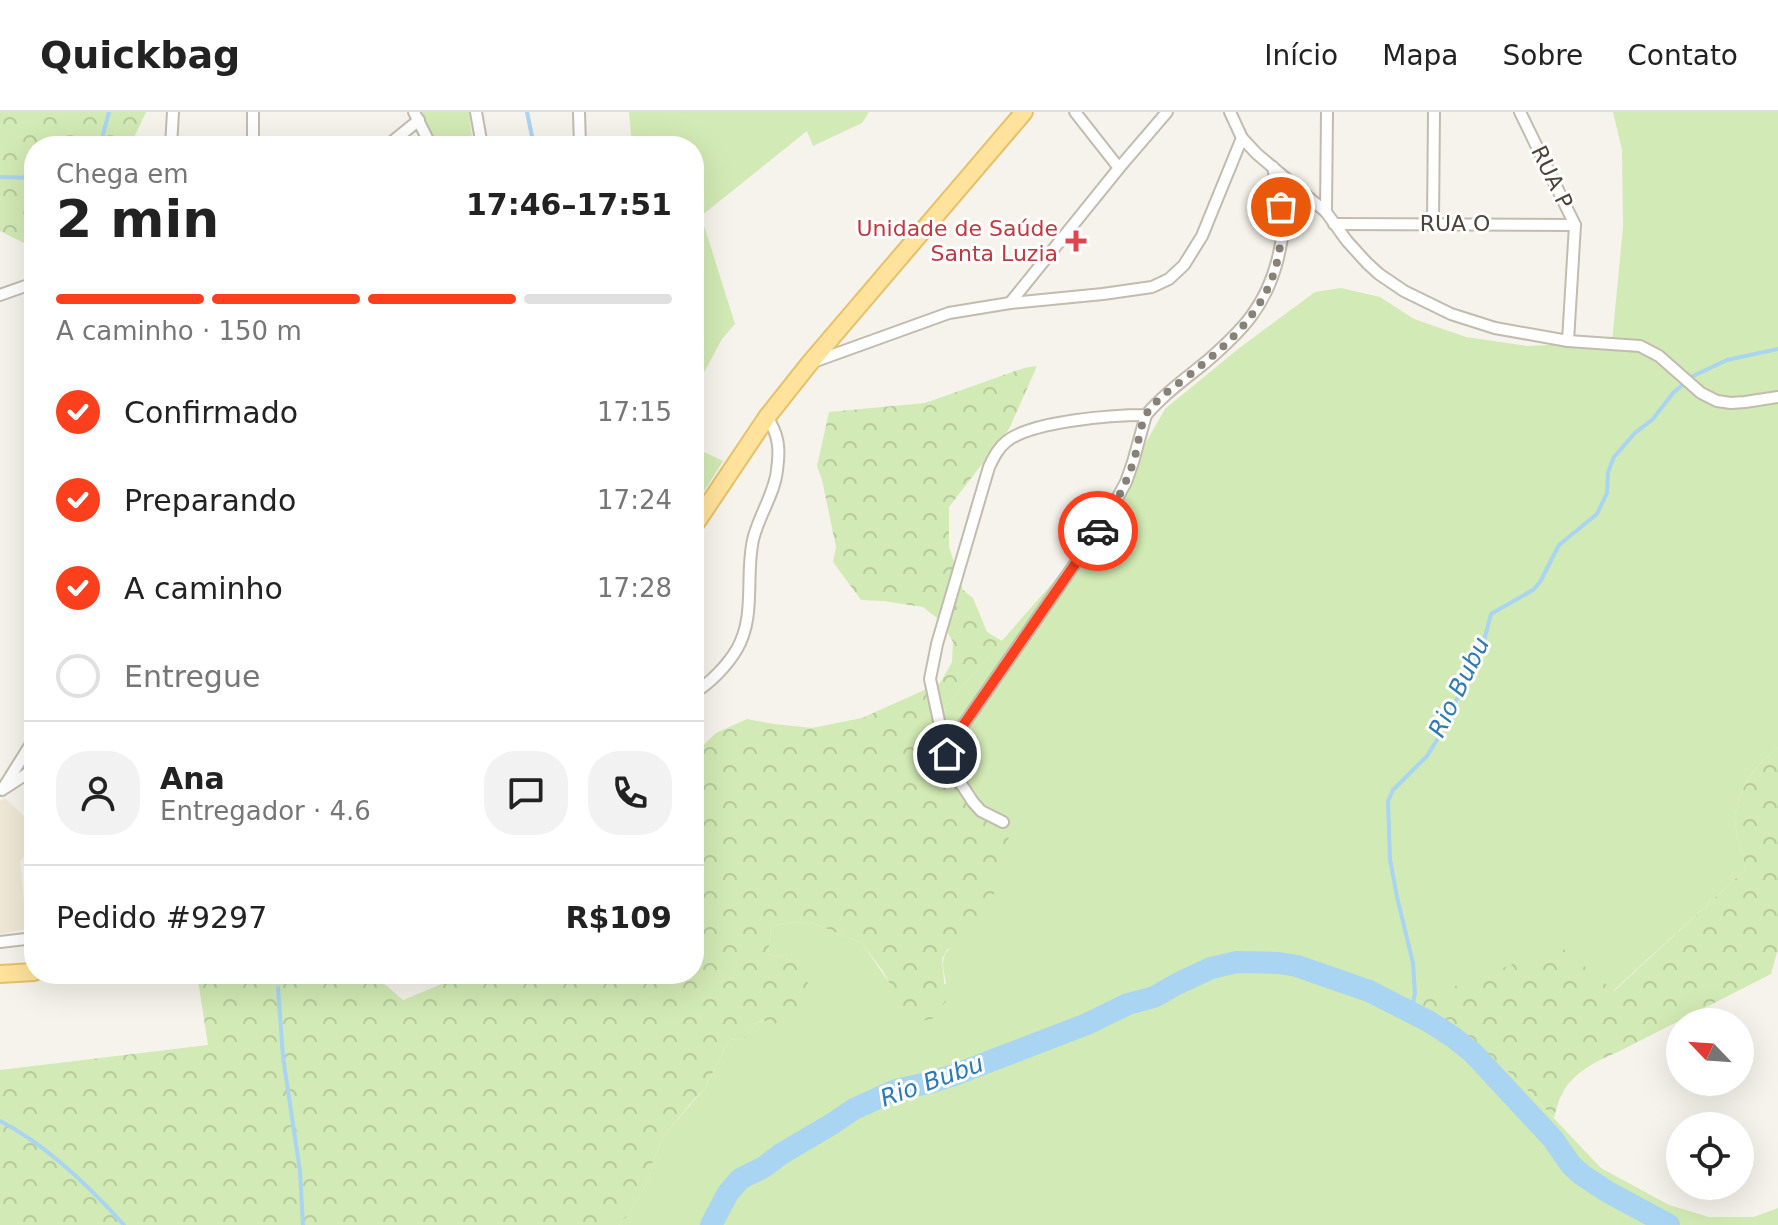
<!DOCTYPE html>
<html lang="pt">
<meta charset="utf-8">
<style>
:root{--surface:#fff;--page:#f2f2f2;--text:#222;--muted:#767676;--line:#e0e0e0;--accent:#fc3f1d}
body{margin:0;font-family:"DejaVu Sans",sans-serif;background:var(--page);color:var(--text);height:100vh;display:flex;flex-direction:column;font-size:30px;white-space:nowrap}
*{box-sizing:border-box;margin:0}
p{font-size:26px;color:var(--muted)}
.icon{flex:none;width:44px;height:44px;fill:none;stroke:currentColor;stroke-width:2;stroke-linecap:round;stroke-linejoin:round}
.map{position:relative;flex:1;overflow:hidden}
.sheet{position:absolute;left:24px;top:24px;width:680px;height:848px;display:flex;flex-direction:column;background:var(--surface);border-radius:32px;box-shadow:0 8px 32px #0002}
.sheet>*{flex:none}
.needle{width:52px;rotate:295deg}
.fabs{position:absolute;left:1666px;top:896px;display:grid;gap:16px}
.fabs a{display:grid;place-items:center;width:88px;height:88px;border-radius:50%;background:var(--surface);box-shadow:0 8px 32px #0002;font-size:40px}
.pin{position:absolute;display:grid;place-items:center;width:68px;height:68px;color:#fff;margin:-34px;border:4px solid #fff;border-radius:50%;box-shadow:0 2px 8px #0007}
.courier{position:absolute;display:grid;place-items:center;width:80px;height:80px;margin:-40px;border:6px solid #fc3f1d;border-radius:50%;background:#fff;color:#222;box-shadow:0 2px 10px #0007}
.head em{font-style:normal;font-weight:700}
.head div{display:flex;flex-direction:column-reverse}
.head{display:flex;align-items:center;justify-content:space-between;height:136px;padding:0 32px}
h1{font-size:52px;font-weight:700;line-height:60px}
.bar{display:grid;grid-template-columns:repeat(4,1fr);gap:12px 8px;align-content:center;height:96px;padding:0 32px}
.bar i{height:10px;border-radius:6px;background:var(--line)}
.bar .on{background:var(--accent)}
.bar p{grid-column:span 4}
.line{display:flex;align-items:center;gap:20px;padding:0 32px;border-top:2px solid var(--line)}
.line div{flex:1}
.round{display:grid;place-items:center;flex:none;width:84px;height:84px;border-radius:32px;background:var(--page)}
ol{padding:0 32px;list-style:none}
li{display:flex;align-items:center;gap:24px;height:88px}
li p{margin-inline-start:auto}
li .icon{padding:8px;border-radius:50%;background:var(--accent);color:#fff;stroke-width:4}
li:last-child{color:var(--muted)}
li i{width:44px;height:44px;border:4px solid var(--line);border-radius:50%}
header{display:flex;align-items:center;gap:48px;box-sizing:border-box;height:112px;padding:0 40px;background:var(--surface);border-bottom:2px solid var(--line)}
header strong{font-size:38px}
nav{display:flex;gap:44px;margin-inline-start:auto;font-size:28px}
.map>svg:first-child{display:block}
.education{fill:#efe8d6}
.grass{fill:#d2eab5}
.forest{fill:url(#forest-crowns)}
.lines{fill:none;stroke-linecap:round;stroke-linejoin:round}
.stream{stroke:#a9d4f2;stroke-width:4}
.river{stroke:#a9d4f2;stroke-width:22}
.street-casing{stroke:#c2bbae;stroke-width:14}
.primary-casing{stroke:#e6c16a;stroke-width:20}
.street{stroke:#fff;stroke-width:10}
.primary{stroke:#ffe39c;stroke-width:16}
.done{stroke:#878178;stroke-width:8;stroke-dasharray:0 14.4}
.route{stroke:#fc3f1d;stroke-width:10}
.health-dot{fill:#e0444e;stroke:#fff;stroke-width:3}
.labels{text-anchor:middle;dominant-baseline:central;stroke-width:6;stroke-linejoin:round;paint-order:stroke}
.street-label{font-size:22px;fill:#4b4439;stroke:#fff}
.health-label{font-size:22px;fill:#be3a42;stroke:#fff;text-anchor:end}
.water-label{font-size:24px;font-style:italic;fill:#2e7ab2;stroke:#fff}
</style>
<header>
<strong>Quickbag</strong>
<nav><a>Início</a><a>Mapa</a><a>Sobre</a><a>Contato</a></nav>
</header>
<div class="map">
<svg width="1778" height="1113" viewBox="0 0 1778 1113">
<defs>
<pattern id="forest-crowns" width="20" height="18" patternUnits="userSpaceOnUse" patternTransform="scale(2)"><rect width="20" height="18" fill="#d2eab5"/><path d="M2 6a3 3 0 1 1 6 0M12 15a3 3 0 1 1 6 0" fill="none" stroke="#b6ca9c"/></pattern>
</defs>
<rect width="100%" height="100%" fill="#f6f3ec"/>
<path class="education" d="M 5,686 L 34,714 L 34,735 L 20,749 L 27,817 L 0,822 L 0,689 Z"/>
<g class="grass">
<path d="M 420,0 L 469,0 L 473,34 L 437,34 Z"/>
<path d="M 629,0 L 869,0 L 862,11 L 813,34 L 807,19 L 701,104 L 735,212 L 722,227 L 694,279 L 694,34 L 632,34 Z"/>
<path d="M 1613,0 L 1778,0 L 1778,636 C 1756,651 1737,678 1735,706 C 1735,720 1743,743 1746,757 L 1613,879 L 1407,893 L 1513,963 L 1601,1056 L 1669,1093 L 1709,1105 L 1754,1105 L 1778,1096 L 1778,1113 L 619,1113 L 628,1103 L 642,1080 L 650,1064 L 653,1048 L 665,1023 L 695,987 L 704,978 L 729,928 L 745,926 L 755,912 L 764,908 L 792,841 L 780,846 L 768,842 L 771,815 L 785,811 L 810,810 L 862,831 L 892,875 L 946,872 C 943,852 938,843 957,831 L 965,671 L 933,630 L 946,593 L 1091,427 L 1165,297 L 1238,237 L 1315,180 L 1341,176 L 1380,185 L 1414,207 L 1466,225 L 1527,234 L 1612,230 L 1623,115 L 1622,38 Z"/>
<path d="M 694,326 L 704,340 L 723,349 L 694,395 Z"/>
</g>
<g class="forest">
<path d="M 0,0 L 146,0 L 130,34 L 34,34 L 34,128 L 26,132 L 0,119 Z"/>
<path d="M 1037,254 L 1009,317 L 949,395 L 949,435 L 963,478 L 973,486 L 987,520 L 1002,529 L 946,593 L 933,630 L 965,671 L 1009,708 L 1008,747 L 990,791 L 957,831 L 947,838 L 942,847 L 946,889 L 935,906 L 913,911 L 903,897 L 884,861 L 862,831 L 810,810 L 785,811 L 771,815 L 768,842 L 780,846 L 791,841 L 809,873 C 801,897 795,903 772,913 L 763,908 L 755,912 L 745,926 L 729,928 L 704,978 L 694,987 L 665,1023 L 653,1048 L 650,1064 L 642,1080 L 628,1103 L 619,1113 L 0,1113 L 0,958 L 208,933 L 197,862 L 366,862 L 387,874 L 403,888 L 444,871 L 458,862 L 694,862 L 694,642 L 716,621 L 747,607 L 774,612 L 812,616 L 862,606 L 940,571 L 952,550 L 953,530 L 942,510 L 923,495 L 883,489 L 861,488 L 833,450 L 836,435 L 822,368 L 817,354 L 829,300 L 925,291 L 1024,256 Z"/>
<path d="M 1778,636 L 1778,837 L 1771,862 L 1618,940 C 1598,948 1572,961 1562,982 C 1558,989 1556,998 1554,1006 L 1513,963 L 1406,893 L 1560,834 L 1614,879 L 1746,757 C 1743,743 1735,721 1735,706 C 1737,679 1756,651 1778,636 Z"/>
</g>
<g class="lines">
<g class="stream">
<path d="M 527,0 L 534,34"/>
<path d="M 100,34 L 109,0"/>
<path d="M 0,65 L 34,66"/>
<path d="M 278,876 L 283,945 L 300,1059 L 303,1113"/>
<path d="M 1411,899 L 1415,882 L 1413,851 L 1397,785 L 1390,747 L 1388,689 L 1393,678 L 1427,644 L 1440,623 L 1484,529 L 1491,502 L 1533,478 L 1540,470 L 1559,433 L 1597,402 L 1607,381 L 1608,360 L 1614,345 L 1635,321 L 1653,307 L 1673,281 L 1693,264 L 1727,248 L 1778,237"/>
<path d="M 0,1009 C 47,1033 89,1074 124,1113"/>
</g>
<path class="river" d="M 711,1113 L 728,1081 L 740,1067 L 764,1055 L 781,1042 L 832,1012 L 854,997 L 896,978 L 932,970 L 954,963 L 1087,912 L 1128,892 L 1154,885 L 1177,872 L 1211,856 L 1237,850 L 1279,851 L 1297,854 L 1369,879 L 1428,909 L 1453,925 L 1473,941 L 1553,1027 L 1571,1053 L 1582,1063 L 1608,1080 L 1669,1113"/>
<g class="street-casing">
<g id="street">
<path d="M 414,0 L 431,34"/>
<path d="M 476,0 L 482,34"/>
<path d="M 579,0 L 580,34"/>
<path d="M 1075,0 L 1119,56"/>
<path d="M 1230,0 L 1242,26 L 1257,42 L 1326,100 L 1347,129 L 1367,151 L 1379,162 L 1404,179 L 1451,202 L 1495,216 L 1568,229 L 1640,234 L 1659,244 L 1701,281 L 1717,289 L 1731,291 L 1745,290 L 1778,285"/>
<path d="M 1520,0 L 1575,113 L 1568,229"/>
<path d="M 171,34 L 173,0"/>
<path d="M 253,34 L 253,0"/>
<path d="M 387,34 L 419,8"/>
<path d="M 1326,100 L 1327,0"/>
<path d="M 1433,111 L 1434,0"/>
<path d="M 1334,112 L 1575,113"/>
<path d="M 0,183 L 34,171"/>
<path d="M 1010,191 L 1119,56 L 1167,0"/>
<path d="M 816,249 L 949,201 L 1010,191 L 1103,182 L 1152,175 L 1169,167 L 1184,153 L 1202,124 L 1242,26"/>
<path d="M 694,581 C 710,571 727,554 737,537 C 756,504 745,464 753,428 C 758,405 775,381 777,358 C 780,337 779,323 767,305"/>
<path d="M 947,642 L 964,612 L 1106,407 L 1126,370 L 1133,350 L 1146,303"/>
<path d="M 5,676 L 34,657"/>
<path d="M 2,678 L 34,627"/>
<path d="M 1003,710 L 981,699 L 973,690 L 952,658 L 942,623 L 930,567 L 937,532 L 989,355 C 994,345 998,336 1007,329 C 1033,309 1112,303 1146,303 C 1164,282 1185,267 1206,250 C 1243,218 1266,194 1278,146 C 1280,136 1283,125 1283,115 C 1282,95 1277,75 1273,55"/>
<path d="M 0,830 L 34,826"/>
</g>
</g>
<g class="primary-casing">
<g id="primary">
<path d="M 694,414 L 767,305 L 809,252 L 1024,0"/>
<path d="M 0,862 L 34,860"/>
</g>
</g>
<use href="#street" class="street"/>
<use href="#primary" class="primary"/>
</g>
<g class="lines">
<path class="done" d="M 1098,419 C 1113,397 1126,373 1134,348 C 1138,335 1140,312 1147,301 C 1158,284 1183,269 1198,256 C 1254,211 1286,170 1281,95"/>
<path class="route" d="M 947,642 L 964,612 L 1098,419"/>
</g>
<path class="health-dot" d="M1072 117h8v8h8v8h-8v8h-8v-8h-8v-8h8z"/>
<g class="labels">
<g class="street-label">
<text transform="translate(1552 65) rotate(64)">RUA P</text>
<text x="1455" y="111">RUA O</text>
</g>
<g class="health-label">
<text x="1058" y="116">Unidade de Saúde<tspan x="1058" dy="25">Santa Luzia</tspan></text>
</g>
<g class="water-label">
<text transform="translate(1459 575) rotate(-64)">Rio Bubu</text>
<text transform="translate(932 969) rotate(-20)">Rio Bubu</text>
</g>
</g>
</svg>
<div class="fabs">
<a><svg class="needle" viewBox="-14 -14 28 28"><path d="M0-13l5 13h-10z" fill="#e53935"/><path d="M0 13l5-13h-10z" fill="#767676"/></svg></a>
<a><svg class="icon" aria-label="locate" viewBox="0 0 24 24"><circle cx="12" cy="12" r="6"/><path d="M12 2v4M12 18v4M2 12h4M18 12h4"/></svg></a>
</div>
<div class="pin" style="left:1281px;top:95px;background:#ea580c"><svg class="icon" aria-label="bag" viewBox="0 0 24 24"><path d="M5 8h14l-1 12H6zM9 8a3 3 0 0 1 6 0"/></svg></div>
<div class="pin" style="left:947px;top:642px;background:#1f2937"><svg class="icon" aria-label="home" viewBox="0 0 24 24"><path d="M3 11l9-7 9 7M6 9v11h12V9"/></svg></div>
<div class="courier" style="left:1098px;top:419px"><svg class="icon" aria-label="car" viewBox="0 0 24 24"><path d="M5 17H2v-5l4-1 3-4h7l3 4 3 1v5h-3M9 17h6M6 11h13"/><circle cx="7" cy="17" r="2"/><circle cx="17" cy="17" r="2"/></svg></div>
<section class="sheet">
<div class="head"><div><h1>2 min</h1><p>Chega em</p></div><em>17:46–17:51</em></div>
<div class="bar"><i class="on"></i><i class="on"></i><i class="on"></i><i></i><p>A caminho · 150 m</p></div>
<ol>
<li><svg class="icon" aria-label="check" viewBox="0 0 24 24"><path d="M5 12l5 5 9-10"/></svg>Confirmado<p>17:15</p></li>
<li><svg class="icon" aria-label="check" viewBox="0 0 24 24"><path d="M5 12l5 5 9-10"/></svg>Preparando<p>17:24</p></li>
<li><svg class="icon" aria-label="check" viewBox="0 0 24 24"><path d="M5 12l5 5 9-10"/></svg>A caminho<p>17:28</p></li>
<li><i></i>Entregue</li>
</ol>
<div class="line" style="height:144px"><a class="round"><svg class="icon" aria-label="person" viewBox="0 0 24 24"><circle cx="12" cy="8" r="4"/><path d="M4 21q1-7 8-7t8 7"/></svg></a><div><b>Ana</b><p>Entregador · 4.6</p></div><a class="round"><svg class="icon" aria-label="chat" viewBox="0 0 24 24"><path d="M4 5h16v11H9l-5 4z"/></svg></a><a class="round"><svg class="icon" aria-label="phone" viewBox="0 0 24 24"><path d="M5 4h4l2 5-3 2q2 4 5 5l2-3 5 2v4C11 20 4 13 5 4z"/></svg></a></div>
<div class="line" style="height:104px"><div>Pedido #9297</div><b>R$109</b></div>
</section>
</div>
